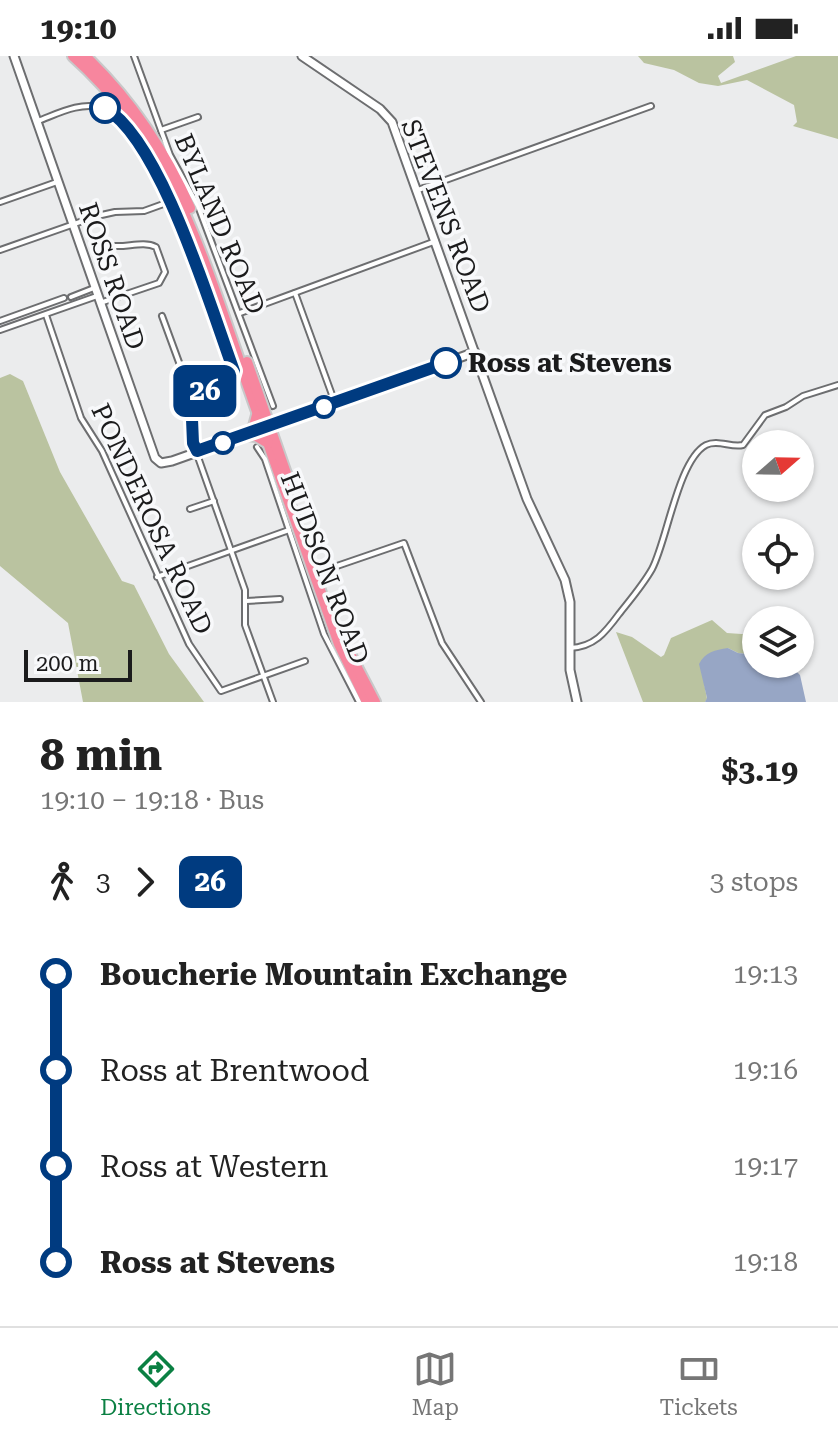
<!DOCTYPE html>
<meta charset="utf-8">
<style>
body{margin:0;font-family:"Roboto Serif",serif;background:#f6f6f6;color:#222;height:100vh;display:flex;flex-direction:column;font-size:30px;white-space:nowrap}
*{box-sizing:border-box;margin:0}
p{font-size:26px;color:#767676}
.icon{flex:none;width:44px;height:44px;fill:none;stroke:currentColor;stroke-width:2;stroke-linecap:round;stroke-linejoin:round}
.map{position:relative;height:646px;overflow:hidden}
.side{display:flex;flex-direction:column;background:#fff;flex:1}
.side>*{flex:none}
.badge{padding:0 16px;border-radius:12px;font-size:28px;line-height:52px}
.needle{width:52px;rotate:70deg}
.controls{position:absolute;left:742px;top:374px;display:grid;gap:16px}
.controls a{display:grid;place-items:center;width:72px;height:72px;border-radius:50%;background:#fff;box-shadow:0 2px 6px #0004;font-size:40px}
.scale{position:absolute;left:24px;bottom:20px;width:108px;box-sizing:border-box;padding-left:8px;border:4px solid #1b1b1c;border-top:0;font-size:22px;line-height:28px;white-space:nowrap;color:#1b1b1c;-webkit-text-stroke:6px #f8f9fb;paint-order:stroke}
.map>.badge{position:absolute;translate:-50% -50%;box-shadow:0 0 0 4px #fff}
.legs{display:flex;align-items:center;gap:12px;height:88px;padding:0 40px;font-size:26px}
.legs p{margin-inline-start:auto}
.summary{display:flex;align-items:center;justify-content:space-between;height:136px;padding:0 40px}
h1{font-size:44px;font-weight:700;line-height:60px}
ul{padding:0 40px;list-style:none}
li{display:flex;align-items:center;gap:28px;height:96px;font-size:30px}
li i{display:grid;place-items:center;width:12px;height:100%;margin:0 10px;background:currentColor}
li i::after{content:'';width:20px;height:20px;margin:-10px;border:6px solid;border-radius:50%;background:#fff}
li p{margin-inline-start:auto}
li:first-child i{background:linear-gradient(#0000 50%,currentColor 0)}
li:last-child i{background:linear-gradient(currentColor 50%,#0000 0)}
.status{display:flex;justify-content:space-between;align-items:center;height:56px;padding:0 40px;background:#fff;direction:ltr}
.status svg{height:22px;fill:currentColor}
.dock{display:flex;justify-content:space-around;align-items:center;height:112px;border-top:2px solid #e0e0e0;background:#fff;font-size:22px;color:#767676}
.dock a{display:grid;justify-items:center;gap:4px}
.dock .current{color:#0b8043}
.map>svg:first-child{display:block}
.forest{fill:#bac3a0}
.water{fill:#97a6c5}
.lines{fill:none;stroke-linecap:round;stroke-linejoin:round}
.street-casing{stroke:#6d6e70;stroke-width:8}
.secondary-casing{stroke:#6d6e70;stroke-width:11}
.highway-casing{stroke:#c8c8c9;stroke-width:14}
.street{stroke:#fff;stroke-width:4}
.secondary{stroke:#fff;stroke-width:7}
.highway{stroke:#f7869e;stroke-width:10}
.line-1-casing{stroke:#fff;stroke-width:18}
.line-1{stroke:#003b80;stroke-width:12}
.stop-1-dot{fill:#fff;stroke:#003b80;stroke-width:4}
.labels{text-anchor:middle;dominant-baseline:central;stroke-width:7;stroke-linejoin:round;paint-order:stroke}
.street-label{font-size:26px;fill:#1b1b1c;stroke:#f8f9fb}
.stop-label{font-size:26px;font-weight:bold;fill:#1b1b1c;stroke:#f8f9fb;text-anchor:start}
</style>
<div class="status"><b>19:10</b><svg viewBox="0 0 49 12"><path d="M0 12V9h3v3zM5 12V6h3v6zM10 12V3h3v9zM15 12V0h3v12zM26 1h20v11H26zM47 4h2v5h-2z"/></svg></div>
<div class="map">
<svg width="838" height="646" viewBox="0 0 838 646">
<rect width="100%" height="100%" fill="#ebeced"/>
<g class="forest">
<polygon points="638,0 733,0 735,6 718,20 721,27 796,0 838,0 838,83 793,70 797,66 794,49 747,24 718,30 699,27 674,14 644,7"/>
<polygon points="10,318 23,325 60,416 122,525 134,529 169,598 204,646 83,646 68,567 0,510 0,322"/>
<polygon points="712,564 727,577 756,579 756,599 738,597 728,592 703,621 707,643 705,646 643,646 616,576 632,581 661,601 664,599 671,582"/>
</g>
<path class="water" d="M728,592L738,597L756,599V608H789L800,619L806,646H705L707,642L699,608C705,596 715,594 728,592Z"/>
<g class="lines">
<g class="street-casing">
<g id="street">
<polyline points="134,0 170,99 198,150 273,350"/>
<path d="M38,65C57,58 81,45 102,52C154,68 215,262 234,315L231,325L191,339"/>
<polyline points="161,74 198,61"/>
<polyline points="418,134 651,50"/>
<polyline points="0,146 57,126"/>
<polyline points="0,194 97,160 115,156 144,155 169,146"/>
<polyline points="295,237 335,347"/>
<polyline points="71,241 94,232"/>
<path d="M100,247L159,227L165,216L156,191C144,185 128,191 115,190"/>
<polyline points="240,257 436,185"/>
<polyline points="46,259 81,362 102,395 189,588 221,635 305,605"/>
<polyline points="162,260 191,339 193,387 245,534 245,569 273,646"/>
<polyline points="0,265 64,242"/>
<polyline points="0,274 97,240"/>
<polyline points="257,391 265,403 324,578 359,646"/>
<polyline points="190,453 214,445"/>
<polyline points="334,511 404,487 442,587 481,646"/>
<polyline points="157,521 289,474"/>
<polyline points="246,545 280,543"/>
<path d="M570,592C594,591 605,577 619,558C630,544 643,529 652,513C667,485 678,404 706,389C718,383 731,392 743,389L765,359L786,351L803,340L838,329"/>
</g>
</g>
<g class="secondary-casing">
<g id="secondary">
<polyline points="14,0 155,402 161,407 172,405 251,377"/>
<polyline points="302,0 380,53 392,66 527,443 565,524 570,546 570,614 577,646"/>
<polyline points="267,372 475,296"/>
</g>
</g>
<g class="highway-casing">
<g id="highway">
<path d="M73,0C175,91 204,206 248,330C278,416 308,502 339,588L367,646"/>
<path d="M85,0C130,43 165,95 190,152"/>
<polyline points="247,306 289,426"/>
<polyline points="257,359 254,370 247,379 256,380 268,387"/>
<polyline points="351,600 375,646"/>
</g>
</g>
<use href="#street" class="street"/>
<use href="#secondary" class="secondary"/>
<use href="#highway" class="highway"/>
</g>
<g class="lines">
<g class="line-1-casing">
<path id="line-1" d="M105,52C161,84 211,253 234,315L231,325L191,339L193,387L197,395L446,307"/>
</g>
<use href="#line-1" class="line-1"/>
</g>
<g class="stop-1-dot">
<circle cx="105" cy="52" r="14"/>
<circle cx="446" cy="307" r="14"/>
<circle cx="324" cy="351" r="10"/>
<circle cx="223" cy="387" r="10"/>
</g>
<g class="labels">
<g class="street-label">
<text transform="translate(446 160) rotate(69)">STEVENS ROAD</text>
<text transform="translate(220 168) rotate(67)">BYLAND ROAD</text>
<text transform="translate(112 220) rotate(71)">ROSS ROAD</text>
<text transform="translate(152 463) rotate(65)">PONDEROSA ROAD</text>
<text transform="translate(325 512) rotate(69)">HUDSON ROAD</text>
</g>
<g class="stop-label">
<text x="468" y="307">Ross at Stevens</text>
</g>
</g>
</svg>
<div class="controls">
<a><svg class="needle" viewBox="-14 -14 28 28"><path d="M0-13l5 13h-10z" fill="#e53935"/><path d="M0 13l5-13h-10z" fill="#767676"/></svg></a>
<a><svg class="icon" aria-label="locate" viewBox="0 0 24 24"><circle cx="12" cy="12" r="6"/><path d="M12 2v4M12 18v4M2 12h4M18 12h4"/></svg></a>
<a><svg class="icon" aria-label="layers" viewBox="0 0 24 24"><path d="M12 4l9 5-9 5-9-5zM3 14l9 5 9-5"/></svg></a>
</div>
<div class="scale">200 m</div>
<b class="badge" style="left:205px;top:335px;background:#003b80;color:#fff">26</b>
</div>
<section class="side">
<div class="summary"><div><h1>8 min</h1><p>19:10 – 19:18 · Bus</p></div><b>$3.19</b></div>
<div class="legs"><svg class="icon" aria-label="walk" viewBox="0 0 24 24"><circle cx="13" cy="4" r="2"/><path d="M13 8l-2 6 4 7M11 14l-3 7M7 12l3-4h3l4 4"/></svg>3<svg class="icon" aria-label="forward" viewBox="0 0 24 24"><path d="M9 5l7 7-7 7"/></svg><b class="badge" style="background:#003b80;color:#fff">26</b><p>3 stops</p></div>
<ul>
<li><i style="color:#003b80"></i><b>Boucherie Mountain Exchange</b><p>19:13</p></li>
<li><i style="color:#003b80"></i><span>Ross at Brentwood</span><p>19:16</p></li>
<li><i style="color:#003b80"></i><span>Ross at Western</span><p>19:17</p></li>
<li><i style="color:#003b80"></i><b>Ross at Stevens</b><p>19:18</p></li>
</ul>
</section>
<nav class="dock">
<a class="current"><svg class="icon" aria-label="directions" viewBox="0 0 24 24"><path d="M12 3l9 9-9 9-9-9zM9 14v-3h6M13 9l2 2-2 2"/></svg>Directions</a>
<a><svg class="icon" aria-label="map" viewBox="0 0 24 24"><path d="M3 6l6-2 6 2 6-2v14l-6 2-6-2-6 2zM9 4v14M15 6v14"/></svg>Map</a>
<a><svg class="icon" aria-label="tickets" viewBox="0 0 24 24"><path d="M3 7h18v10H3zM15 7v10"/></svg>Tickets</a>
</nav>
